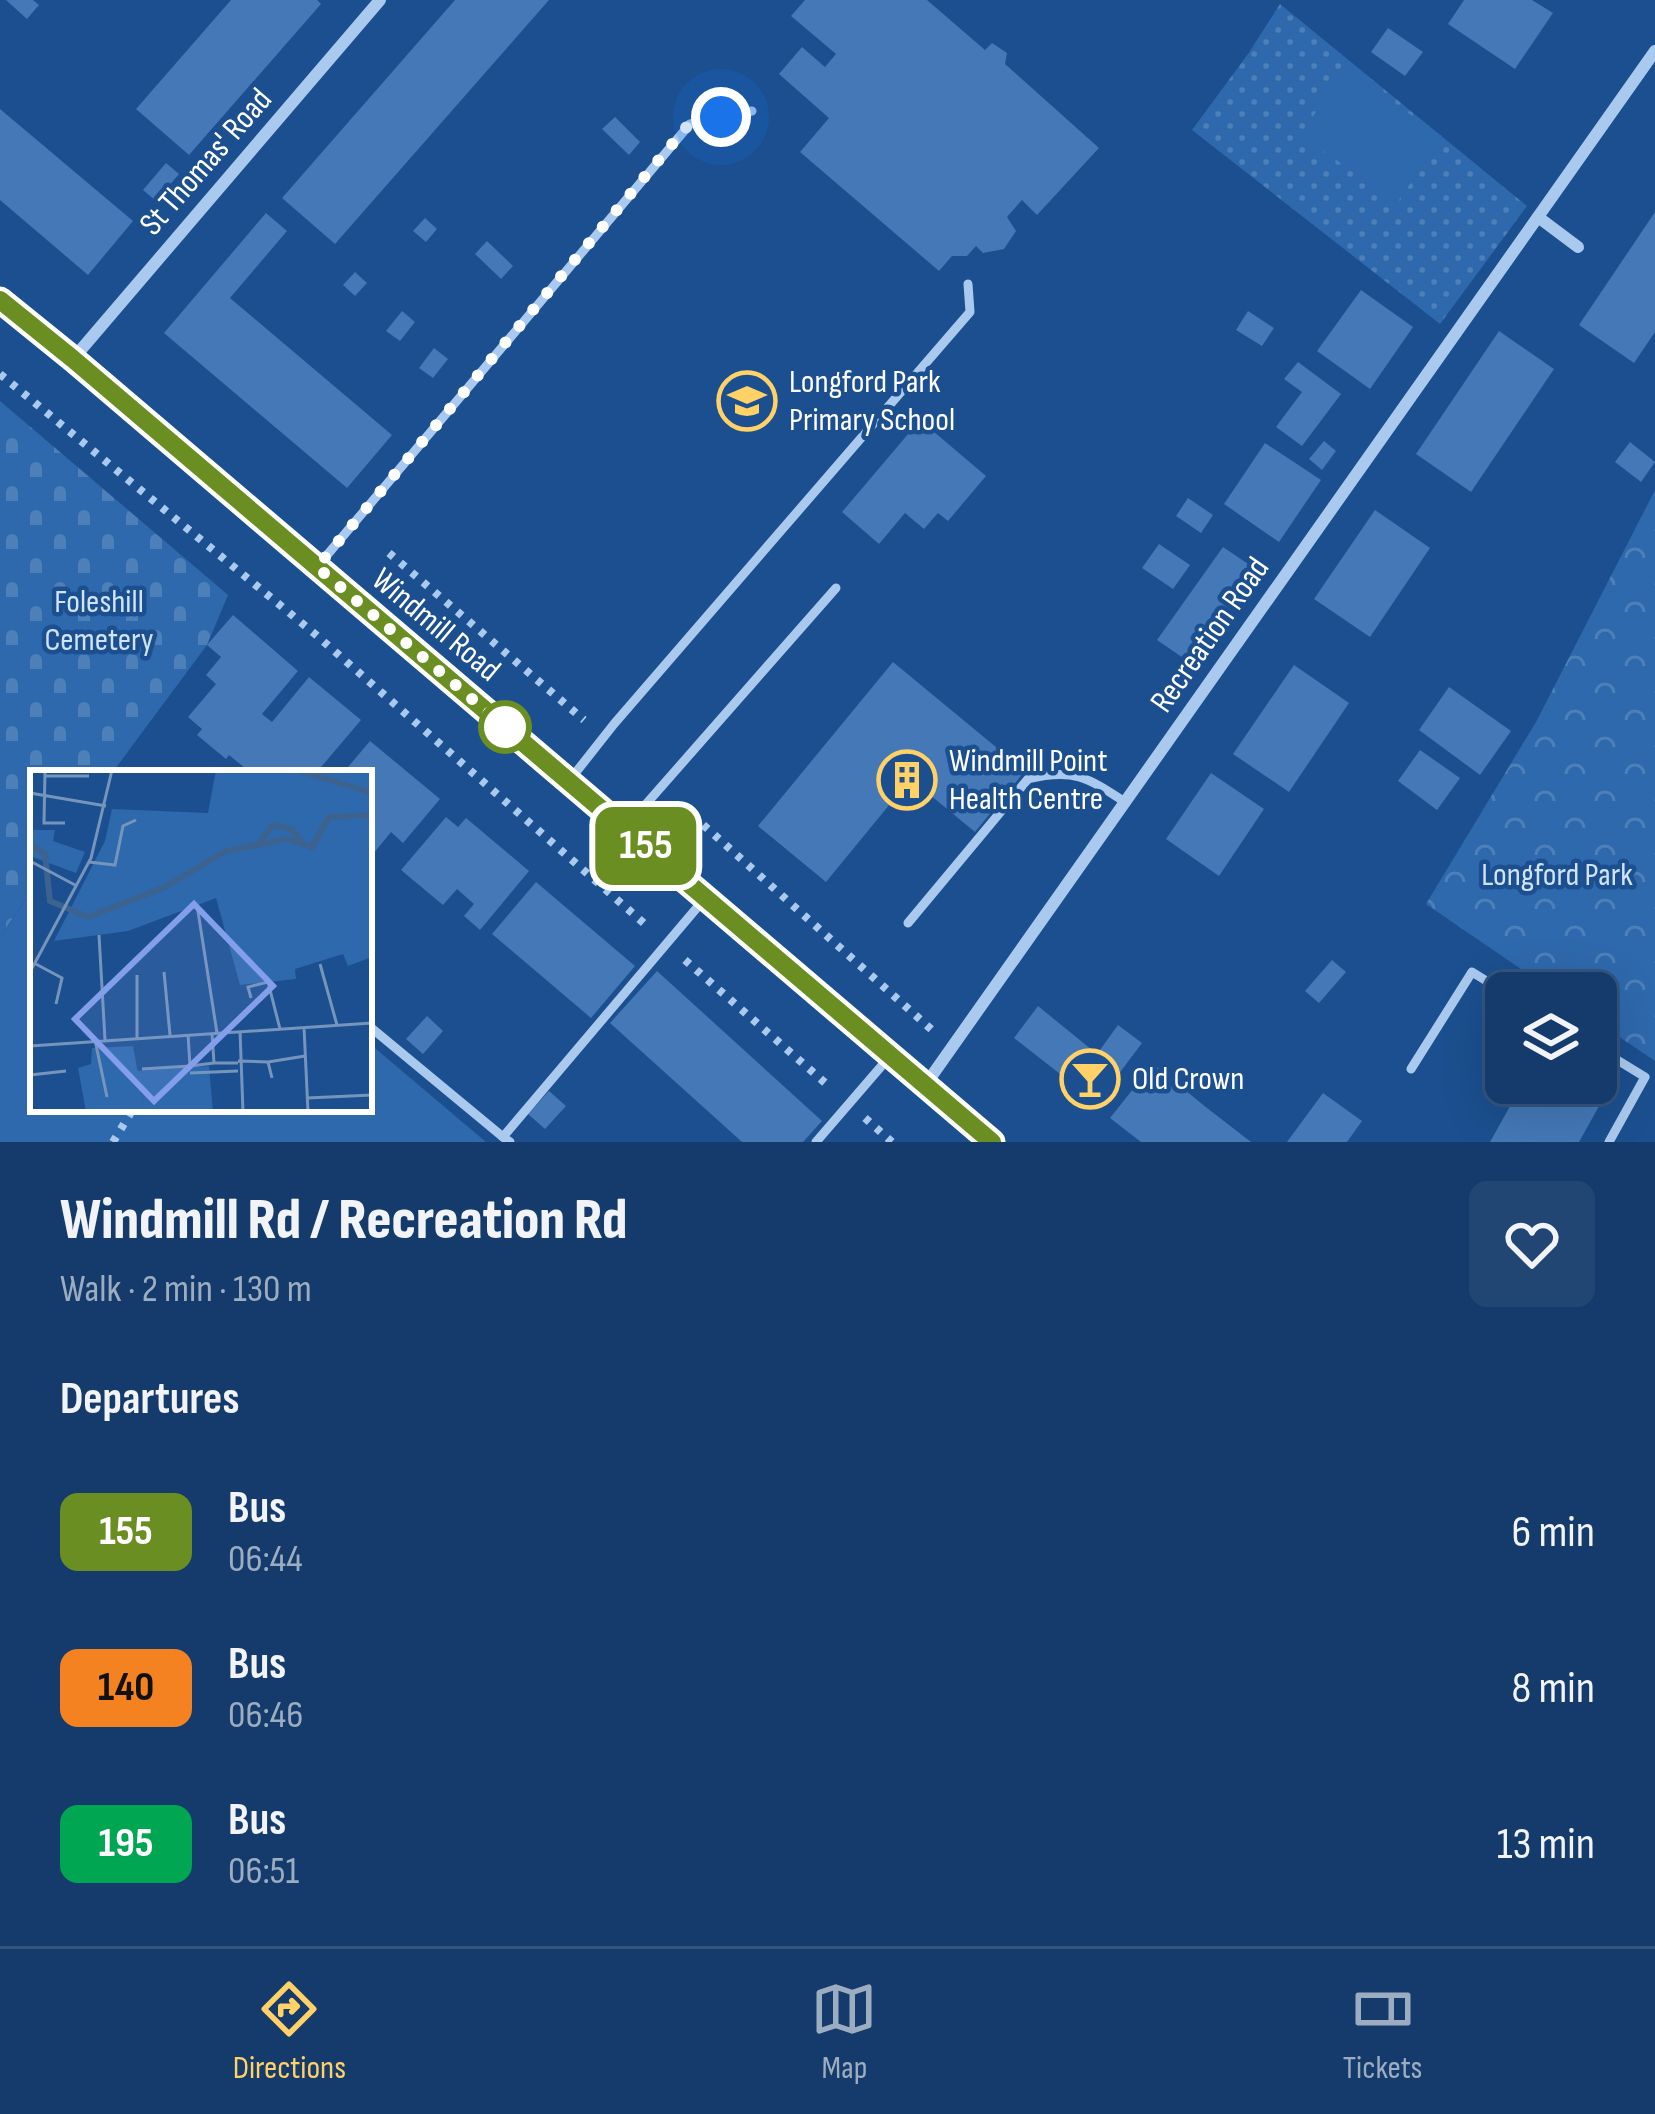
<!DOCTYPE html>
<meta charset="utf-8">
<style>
body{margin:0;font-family:"Sofia Sans Condensed",sans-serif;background:#214673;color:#f1f3f6;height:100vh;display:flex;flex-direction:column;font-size:45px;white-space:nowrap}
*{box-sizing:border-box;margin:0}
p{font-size:39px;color:#9dadc1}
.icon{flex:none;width:66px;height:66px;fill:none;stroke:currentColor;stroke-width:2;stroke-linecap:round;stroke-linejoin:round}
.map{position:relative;height:1142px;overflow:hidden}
.drawer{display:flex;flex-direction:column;background:#143b6b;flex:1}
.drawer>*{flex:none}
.badge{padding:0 24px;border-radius:18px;font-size:42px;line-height:78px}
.controls{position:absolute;left:1485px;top:972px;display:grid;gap:24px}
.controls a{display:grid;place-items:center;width:132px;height:132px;border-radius:18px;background:#143b6b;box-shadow:0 12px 48px #0002,0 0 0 3px #33557e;font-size:60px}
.you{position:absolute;width:60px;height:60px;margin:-30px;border:9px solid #fff;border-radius:50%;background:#1a73e8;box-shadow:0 0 0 18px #1a73e833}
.map>.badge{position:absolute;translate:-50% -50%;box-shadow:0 0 0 6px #fff}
h2{padding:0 60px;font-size:45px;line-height:108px}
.round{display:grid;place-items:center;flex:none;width:126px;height:126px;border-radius:18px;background:#214673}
.summary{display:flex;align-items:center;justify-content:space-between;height:204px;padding:0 60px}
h1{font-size:57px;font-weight:800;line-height:90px}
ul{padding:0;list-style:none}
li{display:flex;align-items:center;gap:36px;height:156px;padding:0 60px}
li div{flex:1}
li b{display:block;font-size:45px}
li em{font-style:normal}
li .badge{min-width:132px;font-weight:700;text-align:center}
.tab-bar{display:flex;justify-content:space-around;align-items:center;height:168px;border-top:3px solid #33557e;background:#143b6b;font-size:33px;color:#9dadc1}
.tab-bar a{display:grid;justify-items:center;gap:6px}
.tab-bar .current{color:#ffd166}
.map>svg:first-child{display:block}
.grass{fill:url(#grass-dots)}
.forest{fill:url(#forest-crowns)}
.cemetery{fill:url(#cemetery-stones)}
.garden{fill:#2e69ad}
.building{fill:#4478b7}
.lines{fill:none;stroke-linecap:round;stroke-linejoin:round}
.path{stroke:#a9c9ee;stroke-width:8;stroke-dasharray:6 9;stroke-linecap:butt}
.service{stroke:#a9c9ee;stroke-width:9}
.minor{stroke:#a9c9ee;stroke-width:12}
.tertiary{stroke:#a9c9ee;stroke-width:21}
.line-casing{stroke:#fff;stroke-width:27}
.line{stroke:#6b8e23;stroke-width:18}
.walk{stroke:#fff;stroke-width:12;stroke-dasharray:0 21.6}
.stop-dot{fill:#fff;stroke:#6b8e23;stroke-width:6}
.labels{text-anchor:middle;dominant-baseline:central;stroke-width:9;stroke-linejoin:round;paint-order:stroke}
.street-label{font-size:33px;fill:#fff;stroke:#1b4f8f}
.poi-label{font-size:33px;fill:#fff;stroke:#1b4f8f;text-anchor:start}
.park-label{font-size:33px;fill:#cfe3fa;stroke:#1b4f8f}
.inset-river{fill:none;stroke:#3c6290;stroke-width:6}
.inset-road{fill:none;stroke:#7695bc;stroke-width:3}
.view{fill:#839eea;fill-opacity:0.15;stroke:#839eea;stroke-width:6}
.inset-edge{fill:none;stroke:#fff;stroke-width:6}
</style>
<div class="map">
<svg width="1655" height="1142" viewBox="0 0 1655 1142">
<defs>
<pattern id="grass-dots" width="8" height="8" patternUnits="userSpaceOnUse" patternTransform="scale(3)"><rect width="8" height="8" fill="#2e69ad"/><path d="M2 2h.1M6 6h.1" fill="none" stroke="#4d80b9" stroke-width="1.8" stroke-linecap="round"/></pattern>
<pattern id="forest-crowns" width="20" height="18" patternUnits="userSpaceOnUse" patternTransform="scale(3)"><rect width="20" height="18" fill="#2e69ad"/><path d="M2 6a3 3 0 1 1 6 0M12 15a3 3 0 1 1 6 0" fill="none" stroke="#4d80b9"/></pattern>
<pattern id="cemetery-stones" width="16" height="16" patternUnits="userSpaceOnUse" patternTransform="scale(3)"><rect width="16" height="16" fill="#2e69ad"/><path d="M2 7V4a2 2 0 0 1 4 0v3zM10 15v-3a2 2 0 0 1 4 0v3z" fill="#4d80b9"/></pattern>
</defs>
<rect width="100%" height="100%" fill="#1b4f8f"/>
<polygon class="grass" points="1280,4 1527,206 1440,324 1192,130 1248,54"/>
<polygon class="forest" points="1655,490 1655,1061 1596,1021 1596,993 1556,993 1426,904 1536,722"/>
<polygon class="cemetery" points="0,401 228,595 207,645 112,773 33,773 33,888 0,937"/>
<g class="garden">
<polygon points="1344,69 1442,136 1397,203 1301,135"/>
<polygon points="33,888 33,1109 369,1109 369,1043 486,1142 0,1142 0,937"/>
</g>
<g class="building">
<polygon points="6,0 33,0 39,5 27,19"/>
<polygon points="231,0 317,0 321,4 189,155 136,109"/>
<polygon points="455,0 549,0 335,244 282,198"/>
<polygon points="805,0 927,0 985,50 992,43 1007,53 1005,64 1099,148 1037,215 1022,200 1007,217 1016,231 1004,249 983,253 976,246 967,256 952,256 939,271 800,152 829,118 779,74 802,47 825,67 836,54 791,16"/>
<polygon points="1464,0 1532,0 1553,13 1515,69 1448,24"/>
<polygon points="1388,28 1423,52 1405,76 1371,52"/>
<polygon points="0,109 133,221 88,275 0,200"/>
<polygon points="615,117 640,142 629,155 602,129"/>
<polygon points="166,163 179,174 156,201 143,190"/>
<polygon points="1655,212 1655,332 1634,363 1579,325"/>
<polygon points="266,213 287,231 230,298 392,435 347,488 164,333"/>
<polygon points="425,218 437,229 426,242 413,231"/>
<polygon points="487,241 513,266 501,279 475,254"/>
<polygon points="355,272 367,283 355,296 343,285"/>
<polygon points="1361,290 1413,327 1370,389 1317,351"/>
<polygon points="402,311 415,322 400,341 386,331"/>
<polygon points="1248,311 1274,328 1262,346 1236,330"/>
<polygon points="1499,331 1554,369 1471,492 1416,454"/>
<polygon points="434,348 448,359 433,378 419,368"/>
<polygon points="1298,362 1341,394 1302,446 1276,427 1302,392 1284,379"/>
<polygon points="920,420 986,476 948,521 938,513 924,529 905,513 879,544 842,512"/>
<polygon points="1324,441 1336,451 1322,470 1309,459"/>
<polygon points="1630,442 1655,462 1641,482 1615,462"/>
<polygon points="1265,443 1321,480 1279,542 1224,504"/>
<polygon points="1188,498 1213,515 1201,533 1176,516"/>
<polygon points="1375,510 1430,548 1370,637 1314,599"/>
<polygon points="1159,544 1190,565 1173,589 1142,568"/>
<polygon points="1223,547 1260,572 1195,666 1157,640"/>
<polygon points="233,615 298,671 262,714 272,722 309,677 361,720 316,773 251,773 229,755 226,759 197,735 202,729 188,717 216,684 206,675 221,657 207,645"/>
<polygon points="893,662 1025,771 975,832 924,790 912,804 899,793 826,882 758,826"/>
<polygon points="1294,665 1349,703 1289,792 1233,754"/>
<polygon points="1449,687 1511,731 1480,775 1419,730"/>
<polygon points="370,741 440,799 403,843 391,832 369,859 369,773 343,773"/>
<polygon points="1420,750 1460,778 1437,810 1398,781"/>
<polygon points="1211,773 1264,809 1219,876 1166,839"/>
<polygon points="446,817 458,827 466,818 529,871 480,930 464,916 474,904 457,889 443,905 401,870"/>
<polygon points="536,882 635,966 591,1018 492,934"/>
<polygon points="1332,960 1346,972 1319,1003 1305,991"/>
<polygon points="657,971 822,1121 803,1142 742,1142 610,1023"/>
<polygon points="1038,1006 1097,1054 1118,1025 1142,1043 1097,1103 1014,1038"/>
<polygon points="427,1016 443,1031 423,1054 406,1039"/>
<polygon points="1153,1064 1207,1108 1251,1142 1141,1142 1110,1118"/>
<polygon points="1596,1074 1612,1083 1579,1142 1490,1142 1523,1083 1596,1083"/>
<polygon points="549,1091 566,1106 545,1129 528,1114"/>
<polygon points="1323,1093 1362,1121 1347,1142 1287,1142"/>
</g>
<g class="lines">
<g class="path">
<polyline points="0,374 315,634 647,926"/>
<polyline points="389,553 584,720"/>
<polyline points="681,805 933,1031"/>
<polyline points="685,960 831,1088"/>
<polyline points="865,1118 892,1142"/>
<polyline points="113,1142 133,1109"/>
</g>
<g class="service">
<polyline points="317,567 690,124 752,111"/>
<polyline points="569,781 614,724 970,312 968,284"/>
<polyline points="625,828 836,588"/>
<path d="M908,923L1028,779C1073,768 1087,777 1125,802"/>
<polyline points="369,1026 503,1137"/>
<polyline points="1596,1047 1645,1077 1609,1142"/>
<polyline points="1411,1069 1472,972 1506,993"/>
<polyline points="510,1142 503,1137 706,897"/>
<polyline points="816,1142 891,1055"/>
</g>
<g class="minor">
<polyline points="1538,217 1578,247"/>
<polyline points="73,359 380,0"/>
<polyline points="926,1084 1655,51"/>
</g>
<polyline class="tertiary" points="0,300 73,359 992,1142"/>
</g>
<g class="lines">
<g class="line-casing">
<polyline id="line" points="0,300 73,359 992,1142"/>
</g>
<use href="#line" class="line"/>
<polyline class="walk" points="505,727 317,567 689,124 721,117"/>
</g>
<defs>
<g id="school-ring" transform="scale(3)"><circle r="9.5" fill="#1b4f8f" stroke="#ffd166" stroke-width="1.5"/><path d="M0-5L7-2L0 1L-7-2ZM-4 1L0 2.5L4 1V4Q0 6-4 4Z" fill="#ffd166"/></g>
<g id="building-ring" transform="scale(3)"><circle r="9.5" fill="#1b4f8f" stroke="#ffd166" stroke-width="1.5"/><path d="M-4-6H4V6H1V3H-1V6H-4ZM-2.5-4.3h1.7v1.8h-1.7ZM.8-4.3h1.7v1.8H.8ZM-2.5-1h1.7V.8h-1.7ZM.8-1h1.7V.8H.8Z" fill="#ffd166"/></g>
<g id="bar-ring" transform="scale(3)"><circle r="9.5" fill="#1b4f8f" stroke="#ffd166" stroke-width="1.5"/><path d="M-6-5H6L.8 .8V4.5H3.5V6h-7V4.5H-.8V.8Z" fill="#ffd166"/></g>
</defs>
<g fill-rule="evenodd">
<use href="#school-ring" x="747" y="401"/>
<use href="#building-ring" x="907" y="780"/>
<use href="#bar-ring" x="1090" y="1079"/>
</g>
<circle class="stop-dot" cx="505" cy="727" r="24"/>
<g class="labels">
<g class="street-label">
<text transform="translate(206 162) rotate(-49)">St Thomas' Road</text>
<text transform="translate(436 625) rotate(40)">Windmill Road</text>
<text transform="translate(1210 635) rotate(-55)">Recreation Road</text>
</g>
<g class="poi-label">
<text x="789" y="382">Longford Park<tspan x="789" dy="38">Primary School</tspan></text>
<text x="949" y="761">Windmill Point<tspan x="949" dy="38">Health Centre</tspan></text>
<text x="1132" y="1079">Old Crown</text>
</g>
<g class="park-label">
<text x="99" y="602">Foleshill<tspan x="99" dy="38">Cemetery</tspan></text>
<text x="1557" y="875">Longford Park</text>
</g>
</g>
<g transform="translate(30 770)">
<rect width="342" height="342" fill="#1b4f8f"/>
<path d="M186,0H342V187L318,196L313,184L265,199L266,209L210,215L186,128L98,161L24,171L75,71L82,39L178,43ZM0,60H25L23,71L55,82L46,103L0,86Z" fill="#2e69ad"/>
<path d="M103,276L115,342H56L48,298L61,294L62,278Z" fill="#2e69ad"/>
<path d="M179,296L183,342H115L107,301Z" fill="#2e69ad"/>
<path class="inset-river" d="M267,0L342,23M229,74L243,55L261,59L273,73M0,75L15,84L20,131L58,147L135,117L196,81L257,69L282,77L299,47L342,45"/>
<path class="inset-road" d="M15,0L14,53H35M16,6H59M0,23L76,36M0,91L45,115M59,92L85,95L93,56L106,50M167,135L187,263M69,165L75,270M4,193L32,208L26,234M290,194L307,255M0,202L61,88L82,0M134,202L140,265M107,205V268M221,228L218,217L238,212L250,259M274,257L278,342M210,261L213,342M182,263L184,293H208M158,264L160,296L184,293M65,270L77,327M0,276L342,253M208,291L238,292L242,308M238,292L275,286M112,299L160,296M160,303L208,301M0,305L36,301M277,328L342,325"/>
<path class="view" d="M164,134L243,216L124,331L45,249Z"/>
<rect width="342" height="342" class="inset-edge"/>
</g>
</svg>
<div class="controls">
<a><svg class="icon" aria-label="layers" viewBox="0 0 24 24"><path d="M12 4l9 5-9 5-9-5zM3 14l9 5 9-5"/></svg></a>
</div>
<div class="you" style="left:721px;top:117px"></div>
<b class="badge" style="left:646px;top:846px;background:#6b8e23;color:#fff">155</b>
</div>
<section class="drawer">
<div class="summary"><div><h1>Windmill Rd / Recreation Rd</h1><p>Walk · 2 min · 130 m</p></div><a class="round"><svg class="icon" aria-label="heart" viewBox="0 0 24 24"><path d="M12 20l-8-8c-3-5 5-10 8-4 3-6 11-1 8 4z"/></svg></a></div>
<h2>Departures</h2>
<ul>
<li><span class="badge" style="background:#6b8e23;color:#fff">155</span><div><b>Bus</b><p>06:44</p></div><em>6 min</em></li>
<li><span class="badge" style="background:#f58220;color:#111">140</span><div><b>Bus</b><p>06:46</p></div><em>8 min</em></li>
<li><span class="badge" style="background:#00a651;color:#fff">195</span><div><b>Bus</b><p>06:51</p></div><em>13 min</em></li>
</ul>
</section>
<nav class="tab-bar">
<a class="current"><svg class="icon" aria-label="directions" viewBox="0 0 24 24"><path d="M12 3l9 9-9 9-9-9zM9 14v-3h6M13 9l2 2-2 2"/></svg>Directions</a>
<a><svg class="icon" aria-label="map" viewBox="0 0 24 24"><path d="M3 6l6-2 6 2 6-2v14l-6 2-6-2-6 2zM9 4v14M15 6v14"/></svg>Map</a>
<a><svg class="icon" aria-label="tickets" viewBox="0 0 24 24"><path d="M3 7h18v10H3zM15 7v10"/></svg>Tickets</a>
</nav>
